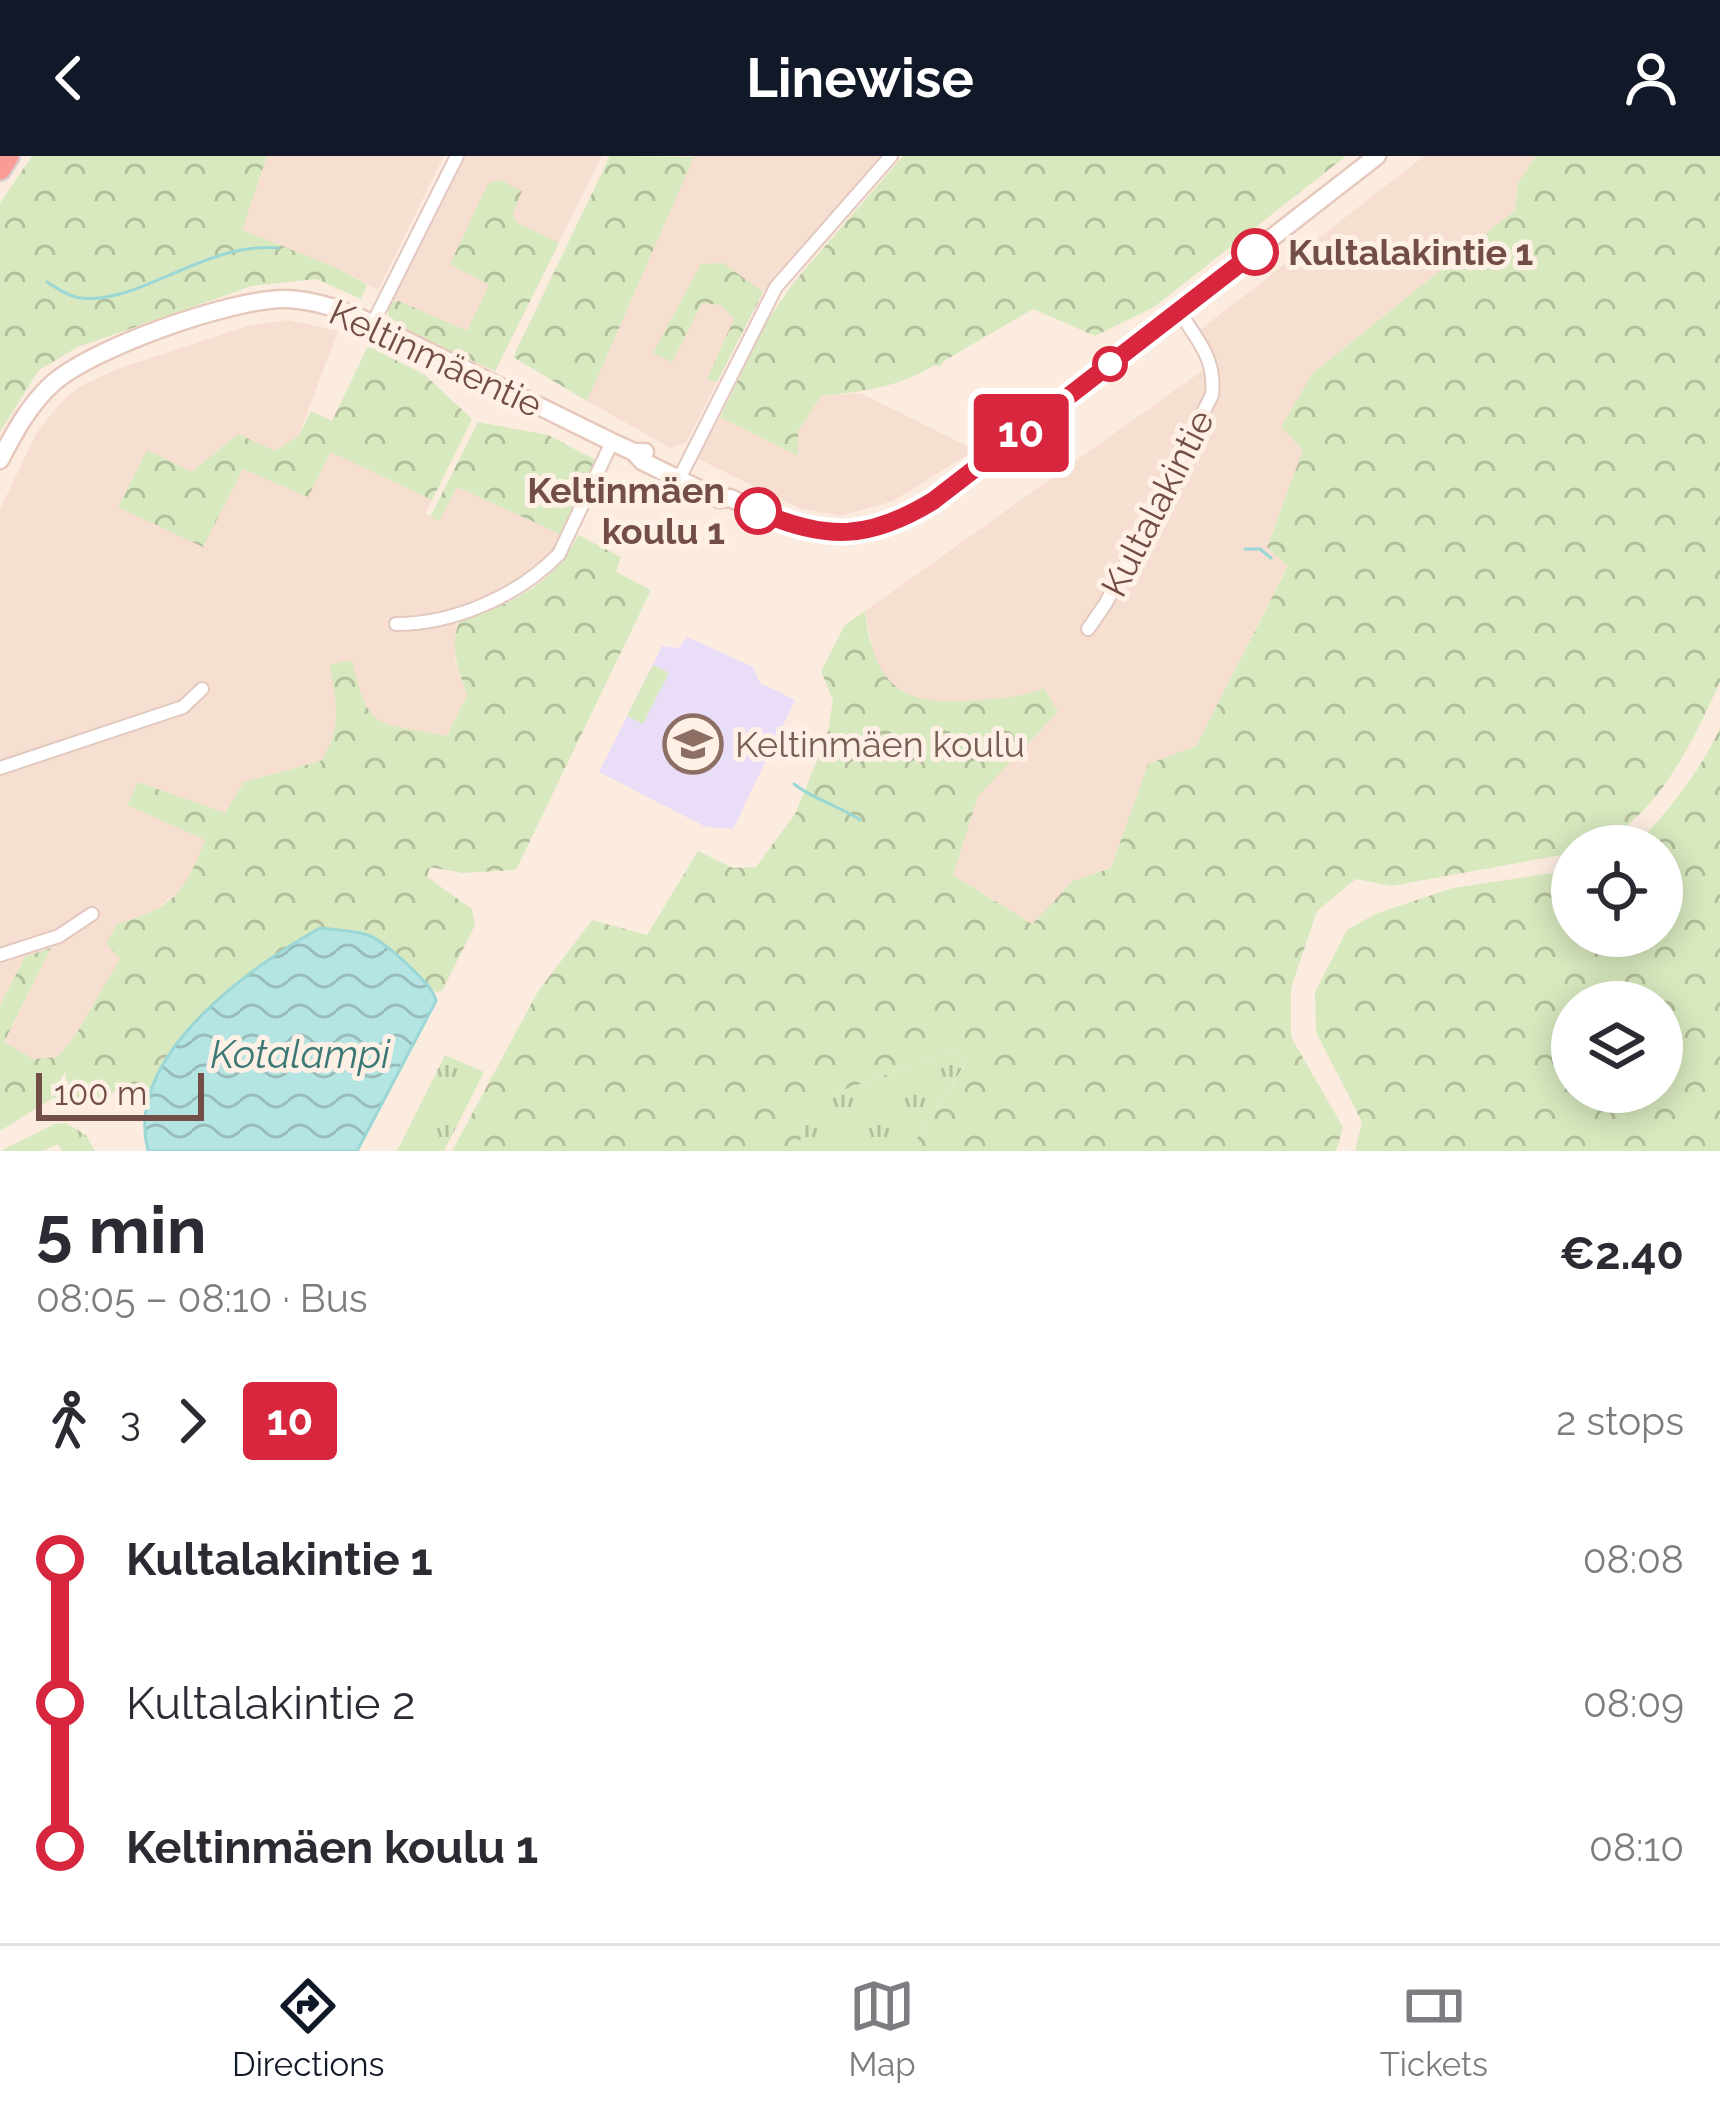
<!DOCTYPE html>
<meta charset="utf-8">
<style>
body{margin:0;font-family:Raleway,sans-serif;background:#f2f2f3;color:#2b2b33;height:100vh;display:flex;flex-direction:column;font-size:45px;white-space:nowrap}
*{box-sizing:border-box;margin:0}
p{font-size:39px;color:#7c7c81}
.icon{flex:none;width:66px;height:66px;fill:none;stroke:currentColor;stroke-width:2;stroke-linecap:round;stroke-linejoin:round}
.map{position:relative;height:995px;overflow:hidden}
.panel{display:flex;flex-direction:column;background:#fff;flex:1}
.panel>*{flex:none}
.badge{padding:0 24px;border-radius:9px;font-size:42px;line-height:78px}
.tools{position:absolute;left:1551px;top:669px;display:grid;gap:24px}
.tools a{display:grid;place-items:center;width:132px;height:132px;border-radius:50%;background:#fff;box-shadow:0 6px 30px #0003;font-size:60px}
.scale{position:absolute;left:36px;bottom:30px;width:168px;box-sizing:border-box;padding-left:12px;border:6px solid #734e47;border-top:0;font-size:33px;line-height:42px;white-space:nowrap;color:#734e47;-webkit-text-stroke:9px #fff0e6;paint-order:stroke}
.map>.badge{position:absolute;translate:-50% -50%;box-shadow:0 0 0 6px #fff}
.legs{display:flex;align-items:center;gap:18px;height:132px;padding:0 36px;font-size:39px}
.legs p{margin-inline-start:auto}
.overview{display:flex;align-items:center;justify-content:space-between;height:204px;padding:0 36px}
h1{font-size:66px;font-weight:700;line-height:90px}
ul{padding:0 36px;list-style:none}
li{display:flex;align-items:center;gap:42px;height:144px;font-size:45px}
li i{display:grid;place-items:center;width:18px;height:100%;margin:0 15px;background:currentColor}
li i::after{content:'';width:30px;height:30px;margin:-15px;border:9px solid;border-radius:50%;background:#fff}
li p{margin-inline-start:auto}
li:first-child i{background:linear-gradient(#0000 50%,currentColor 0)}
li:last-child i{background:linear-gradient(currentColor 50%,#0000 0)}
header{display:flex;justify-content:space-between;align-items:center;height:156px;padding:0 36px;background:#111827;color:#fff;font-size:54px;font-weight:700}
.tabs{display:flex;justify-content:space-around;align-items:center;height:168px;border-top:3px solid #e1e1e2;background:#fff;font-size:33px;color:#7c7c81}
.tabs a{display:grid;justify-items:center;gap:6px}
.tabs .selected{color:#111827}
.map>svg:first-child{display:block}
.residential{fill:#f6dfd1}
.education{fill:#e9ddf8}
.grass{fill:url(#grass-tufts)}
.forest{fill:url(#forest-crowns);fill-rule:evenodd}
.water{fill:url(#water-waves);stroke:#9bd7d5;stroke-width:3}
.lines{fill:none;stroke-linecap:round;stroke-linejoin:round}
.stream{stroke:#9bd7d5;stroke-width:3}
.street-casing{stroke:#e2c8bf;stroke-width:16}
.secondary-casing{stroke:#e7c8bc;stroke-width:21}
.highway-casing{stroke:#d8cdcb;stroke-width:26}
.street{stroke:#fff;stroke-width:12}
.secondary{stroke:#fff;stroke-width:16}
.highway{stroke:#f89c95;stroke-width:21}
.line-1-casing{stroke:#fff;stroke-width:27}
.line-1{stroke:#d7263d;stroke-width:18}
.stop-1-dot{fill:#fff;stroke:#d7263d;stroke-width:6}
.labels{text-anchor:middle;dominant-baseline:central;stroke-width:10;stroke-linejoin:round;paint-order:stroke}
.stop-label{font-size:36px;font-weight:bold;fill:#734e47;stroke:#fff0e6;text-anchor:start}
.street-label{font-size:36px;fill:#734e47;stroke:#fff0e6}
.education-label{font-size:36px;fill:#785e54;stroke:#fff0e6;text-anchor:start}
.water-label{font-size:39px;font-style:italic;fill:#3b7977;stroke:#fff0e6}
</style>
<header><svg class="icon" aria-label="back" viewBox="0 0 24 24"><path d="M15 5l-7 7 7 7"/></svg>Linewise<svg class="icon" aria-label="person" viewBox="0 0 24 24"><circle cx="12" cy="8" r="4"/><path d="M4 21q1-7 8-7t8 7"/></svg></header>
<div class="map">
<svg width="1720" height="995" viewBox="0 0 1720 995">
<defs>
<pattern id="grass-tufts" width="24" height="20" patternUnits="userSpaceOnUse" patternTransform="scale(3)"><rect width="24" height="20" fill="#d8e9bf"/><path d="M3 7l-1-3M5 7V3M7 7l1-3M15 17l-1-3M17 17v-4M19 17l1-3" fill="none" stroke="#b4bf9d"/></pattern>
<pattern id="forest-crowns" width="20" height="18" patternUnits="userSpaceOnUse" patternTransform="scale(3)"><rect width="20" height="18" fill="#d8e9bf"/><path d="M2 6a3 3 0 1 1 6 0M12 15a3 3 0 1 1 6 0" fill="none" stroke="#b4bf9d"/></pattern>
<pattern id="water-waves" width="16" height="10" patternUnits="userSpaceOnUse" patternTransform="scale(3)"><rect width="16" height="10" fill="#b5e5e3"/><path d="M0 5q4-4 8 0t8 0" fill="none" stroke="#98bcba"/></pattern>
</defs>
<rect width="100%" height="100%" fill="#fcece0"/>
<g class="residential">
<polygon points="267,0 444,0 378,134 337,112 241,74"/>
<polygon points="462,0 602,0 495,215 397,171 388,159 389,147"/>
<polygon points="694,0 880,0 763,136 686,287 670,292 587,245"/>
<polygon points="1424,0 1536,0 1518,27 1515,54 1312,218 1303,294 1267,390 1288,409 1196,590 1148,608 1111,712 1073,725 1032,768 952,718 978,640 1058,556 1044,533 1025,541 936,548 902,538 877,511 865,455 1213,207 1196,177"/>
<polygon points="288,164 338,175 299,279 275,295 238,279 192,316 118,350 243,312 331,295 432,344 425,358 439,365 457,331 560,378 553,395 537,410 491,439 457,451 455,503 467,539 447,580 382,569 362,550 351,504 330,510 337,552 336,583 321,605 244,626 225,657 138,626 127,649 205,684 189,726 147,761 75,880 58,901 33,903 4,887 50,793 25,801 0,849 0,353 36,278 59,248 79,231 117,213 251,169"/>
<polygon points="860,237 975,294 893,345 841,360 799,352 698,303 720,261 798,299 798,275 821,240"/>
</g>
<polygon class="education" points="687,481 753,511 760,527 795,544 733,673 706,671 599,616 662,490 679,492"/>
<g class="grass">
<polygon points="653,509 669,517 643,568 627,560"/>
<polygon points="963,892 967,905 909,995 792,995 800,985 814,944"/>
<polygon points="445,899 484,916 444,995 397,995"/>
<polygon points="66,967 86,979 95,995 62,995 58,988 43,995 0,995 55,968"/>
</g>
<g class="forest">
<polygon points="32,0 267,0 242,74 337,112 367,129 361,143 316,123 252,130 78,191 39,214 0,276 0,47"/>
<polygon points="610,0 694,1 587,245 513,201"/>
<path d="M903,0H1346L1154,151L1095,180L1033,153L944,205L940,211L935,209C900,231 861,236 821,240L798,275V300L720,261L767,165L794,126Z"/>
<path d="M1536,0H1720V526C1694,583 1646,690 1572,690V695L1561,699L1391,730L1356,723L1317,755L1291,832V881L1343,971L1336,995H909L967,906L962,892L814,944L800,985L792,995H452L537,837L592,764L647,779L698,695L733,712L756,711L795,658L827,580L833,544L821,515L845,469L865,455C875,533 903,551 979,544C1002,542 1023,541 1044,532L1058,556L978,640L953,719L1032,768L1073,725L1111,712L1148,608L1196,590L1288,410L1267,391L1303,294L1281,271L1312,218L1515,54L1518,27Z"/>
<polygon points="500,24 522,35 513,58 516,66 559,87 495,215 397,171 388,159 389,147 399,145 467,175 489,129 450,108 488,28"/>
<polygon points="723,107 763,136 717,226 707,223 734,163 721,149 702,147 672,206 653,197 701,108"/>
<polygon points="368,190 425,219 472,263 432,344 331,296 308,341 243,313 203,391 118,351 147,294 192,316 238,278 275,295 299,279 311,255 332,265"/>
<polygon points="478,266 548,279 596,304 560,378 457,331 439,365 430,361"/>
<path d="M578,379L621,401L616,416L651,434L516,714L462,717L430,711L427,721L472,753L475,769L442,835L435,836L403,804L167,904L155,932L118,933L96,951L79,944L63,949L53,942L0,975V849L25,801L51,792L4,886L33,903L58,901L75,880L120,803L106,787L118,767C171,755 187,733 205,684L127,649L138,626L225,657L244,626L321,605C343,571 336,548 330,509L352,504C369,580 379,565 447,580L467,539C459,514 449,492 459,466C509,449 555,428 578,379Z"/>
<path d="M1720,572V995H1355L1362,966L1316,876L1315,836L1347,774L1375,758L1453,732L1572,714V780H1662V690H1635C1668,655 1700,616 1720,572ZM1572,846H1662V936H1572Z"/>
</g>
<path class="water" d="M320,772C335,774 354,774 368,779C385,786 434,829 436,845L357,995H148C123,900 249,812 320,772Z"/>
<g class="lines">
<g class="stream">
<path d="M47,126C57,132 69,141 81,142C139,149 206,85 278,92"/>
<polyline points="1245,393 1260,393 1271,402"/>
<path d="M794,628C814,644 838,649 860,664"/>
</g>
<g class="street-casing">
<g id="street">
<polyline points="373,167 457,0"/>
<polyline points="679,323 776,131 891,0"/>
<path d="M396,468C454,468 518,440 559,398L612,286"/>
<path d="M1088,473L1106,447L1212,239C1216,202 1197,184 1179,155"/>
<polyline points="0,612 183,551 202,533"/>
<polyline points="0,799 59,780 92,758"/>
</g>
</g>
<g class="secondary-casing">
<g id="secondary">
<path d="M634,296L642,305L719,343L730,342C813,379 849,394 933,345L1377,0"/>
<path d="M0,304C14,277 29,249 52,228C92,192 228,144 283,143C308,143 331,150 354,159L612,286L634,296H645"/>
</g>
</g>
<g class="highway-casing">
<polyline id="highway" points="0,13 8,0"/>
</g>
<use href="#street" class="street"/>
<use href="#secondary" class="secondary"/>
<use href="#highway" class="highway"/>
</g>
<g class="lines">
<g class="line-1-casing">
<path id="line-1" d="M758,355C826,385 869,384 933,345L1255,96"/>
</g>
<use href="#line-1" class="line-1"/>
</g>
<defs>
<g id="school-ring" transform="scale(3)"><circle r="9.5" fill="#fff0e6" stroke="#8d6e63" stroke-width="1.5"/><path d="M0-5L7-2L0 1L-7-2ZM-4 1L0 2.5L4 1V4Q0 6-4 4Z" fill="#8d6e63"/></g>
</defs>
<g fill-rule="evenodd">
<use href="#school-ring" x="693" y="588"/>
</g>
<g class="stop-1-dot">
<circle cx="1255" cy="96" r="21"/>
<circle cx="1110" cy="208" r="15"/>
<circle cx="758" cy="355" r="21"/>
</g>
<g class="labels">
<g class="stop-label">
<text x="1288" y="96">Kultalakintie 1</text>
<text x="725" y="334" text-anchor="end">Keltinmäen<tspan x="725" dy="41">koulu 1</tspan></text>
</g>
<g class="street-label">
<text transform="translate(436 202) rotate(25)">Keltinmäentie</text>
<text transform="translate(1157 347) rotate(-63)">Kultalakintie</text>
</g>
<g class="education-label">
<text x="735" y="588">Keltinmäen koulu</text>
</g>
<g class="water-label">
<text x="300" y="898">Kotalampi</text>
</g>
</g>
</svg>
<div class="tools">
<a><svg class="icon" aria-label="locate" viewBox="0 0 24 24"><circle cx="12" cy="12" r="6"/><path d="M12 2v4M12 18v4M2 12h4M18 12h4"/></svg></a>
<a><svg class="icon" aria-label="layers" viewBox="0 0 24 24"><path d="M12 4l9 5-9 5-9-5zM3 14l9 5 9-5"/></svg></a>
</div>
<div class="scale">100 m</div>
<b class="badge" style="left:1021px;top:277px;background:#d7263d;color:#fff">10</b>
</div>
<section class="panel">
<div class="overview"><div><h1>5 min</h1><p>08:05 – 08:10 · Bus</p></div><b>€2.40</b></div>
<div class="legs"><svg class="icon" aria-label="walk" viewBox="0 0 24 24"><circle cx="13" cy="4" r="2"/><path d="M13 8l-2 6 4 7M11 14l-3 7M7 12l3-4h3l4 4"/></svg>3<svg class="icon" aria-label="forward" viewBox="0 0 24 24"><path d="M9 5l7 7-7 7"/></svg><b class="badge" style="background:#d7263d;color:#fff">10</b><p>2 stops</p></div>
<ul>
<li><i style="color:#d7263d"></i><b>Kultalakintie 1</b><p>08:08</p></li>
<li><i style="color:#d7263d"></i><span>Kultalakintie 2</span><p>08:09</p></li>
<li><i style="color:#d7263d"></i><b>Keltinmäen koulu 1</b><p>08:10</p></li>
</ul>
</section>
<nav class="tabs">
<a class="selected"><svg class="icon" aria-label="directions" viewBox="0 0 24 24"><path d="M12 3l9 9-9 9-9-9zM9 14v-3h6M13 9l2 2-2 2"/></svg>Directions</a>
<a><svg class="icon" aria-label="map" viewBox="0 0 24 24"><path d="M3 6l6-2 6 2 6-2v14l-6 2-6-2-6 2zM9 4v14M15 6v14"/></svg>Map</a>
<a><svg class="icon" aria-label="tickets" viewBox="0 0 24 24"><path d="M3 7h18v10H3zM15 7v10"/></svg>Tickets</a>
</nav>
